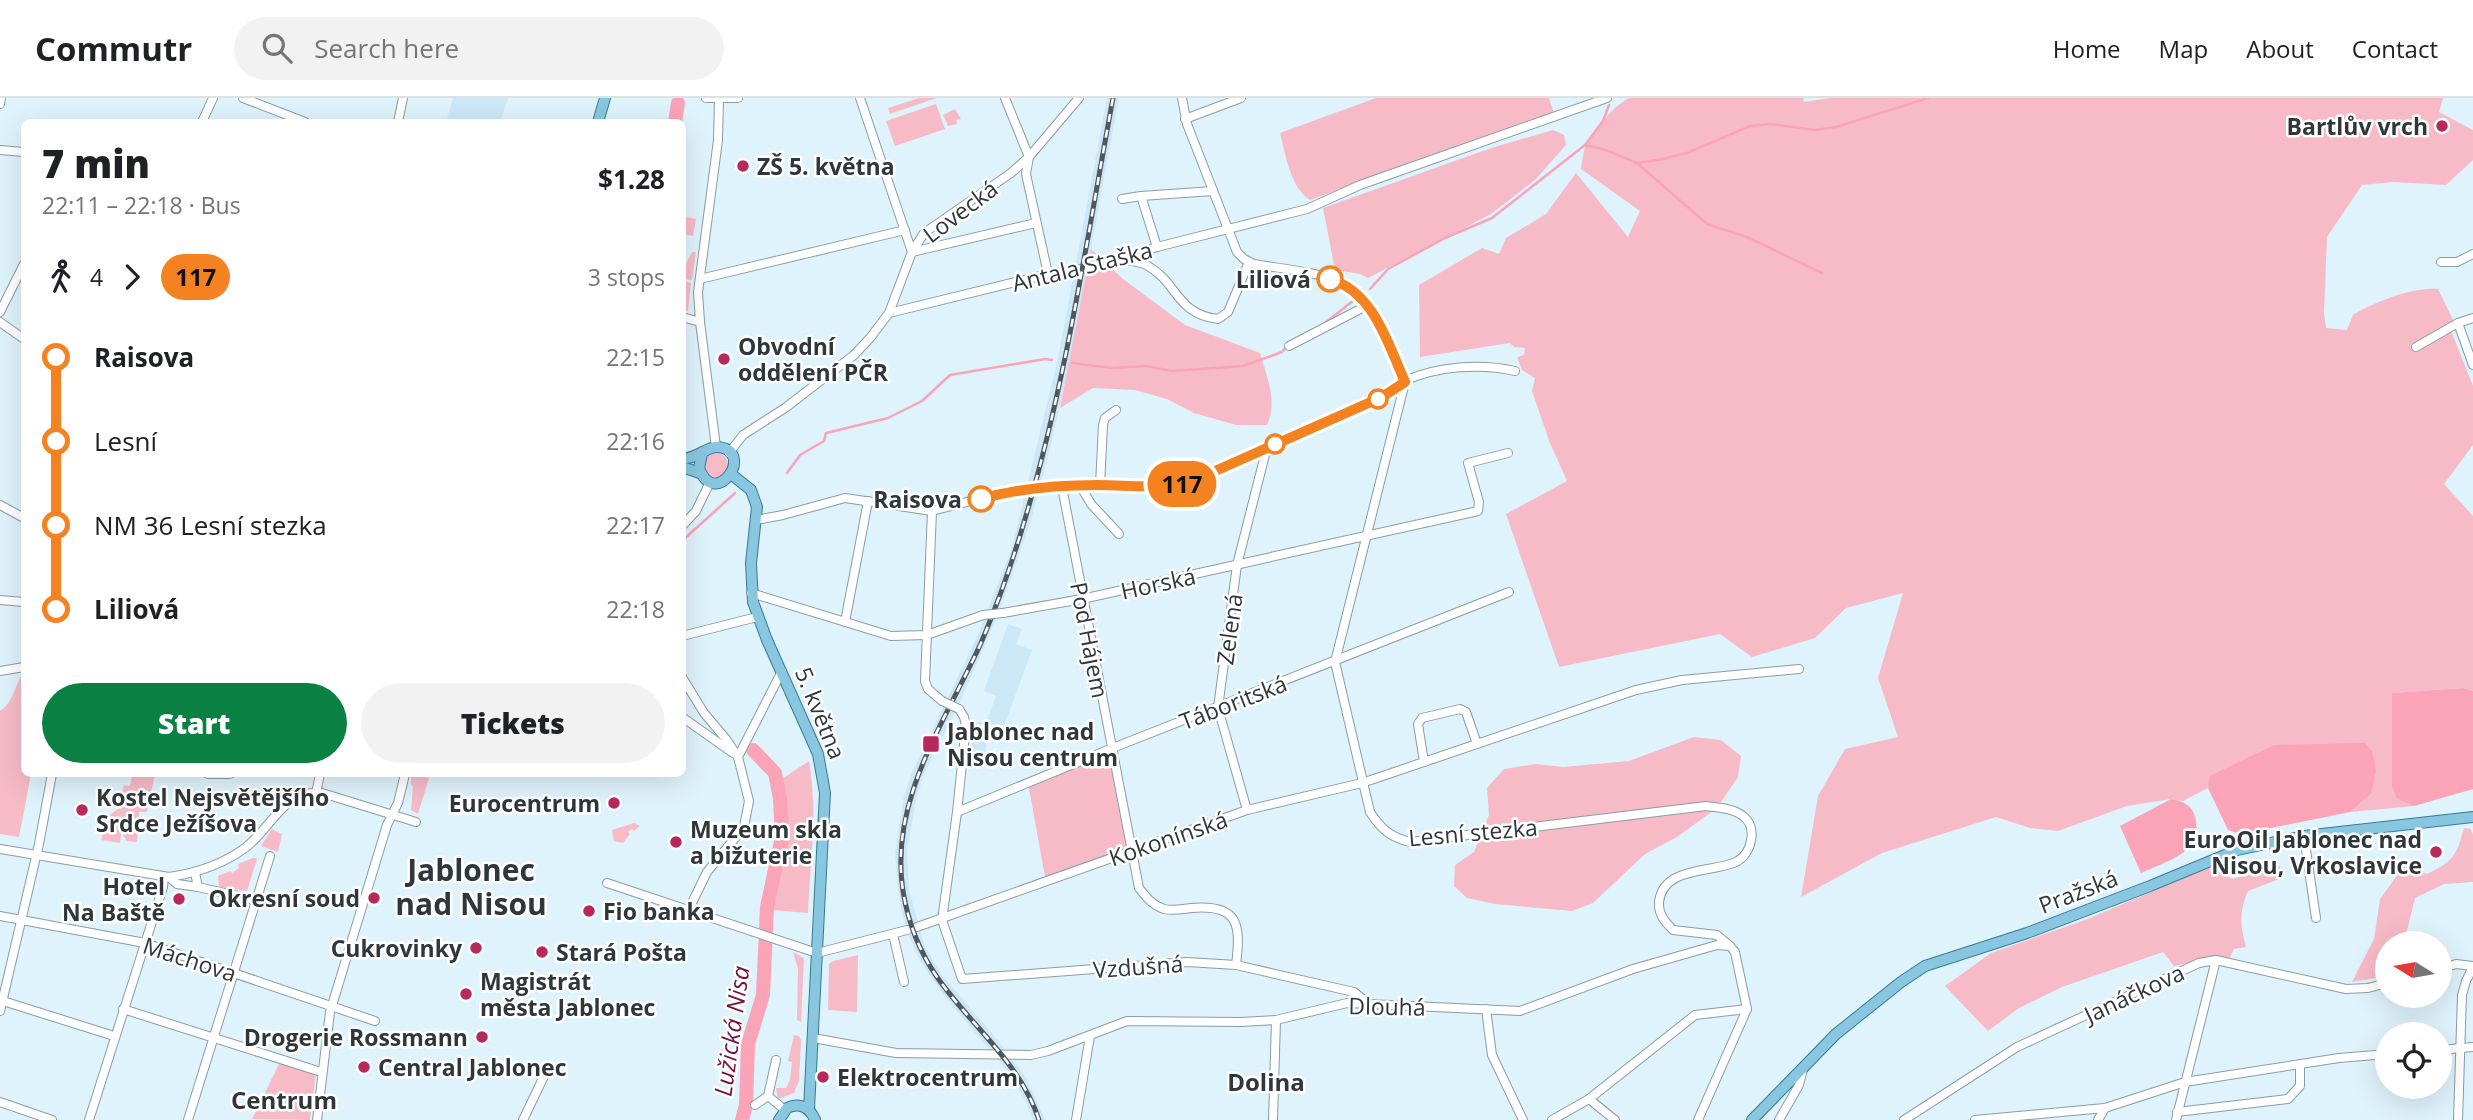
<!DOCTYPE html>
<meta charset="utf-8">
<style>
body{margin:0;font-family:"Open Sans",sans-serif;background:#f2f2f2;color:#202124;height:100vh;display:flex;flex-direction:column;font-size:26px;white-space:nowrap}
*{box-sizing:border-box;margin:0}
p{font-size:23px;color:#757577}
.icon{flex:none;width:38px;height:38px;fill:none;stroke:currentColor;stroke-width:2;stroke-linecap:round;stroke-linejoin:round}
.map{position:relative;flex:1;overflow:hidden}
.details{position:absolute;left:21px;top:21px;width:665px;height:658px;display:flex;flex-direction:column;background:#fff;border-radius:10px;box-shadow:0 7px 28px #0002}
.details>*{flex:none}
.badge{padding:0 14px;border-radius:23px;font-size:24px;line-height:46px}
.needle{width:46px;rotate:281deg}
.fabs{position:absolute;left:2375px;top:833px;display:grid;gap:14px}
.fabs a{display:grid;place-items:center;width:77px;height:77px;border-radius:50%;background:#fff;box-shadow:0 7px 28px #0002;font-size:35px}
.map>.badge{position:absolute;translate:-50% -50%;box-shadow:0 0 0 4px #fff}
.legs{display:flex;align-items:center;gap:10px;height:77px;padding:0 21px;font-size:23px}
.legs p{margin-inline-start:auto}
.overview{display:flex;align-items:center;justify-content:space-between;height:119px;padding:0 21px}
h1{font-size:38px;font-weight:800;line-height:52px}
.action{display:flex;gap:14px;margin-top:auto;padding:14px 21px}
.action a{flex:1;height:80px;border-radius:42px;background:#0b8043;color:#fff;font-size:28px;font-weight:800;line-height:80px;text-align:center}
.action a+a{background:#f2f2f2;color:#202124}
ul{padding:0 21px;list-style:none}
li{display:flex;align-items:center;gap:24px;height:84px;font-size:26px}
li i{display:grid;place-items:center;width:10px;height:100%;margin:0 9px;background:currentColor}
li i::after{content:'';width:18px;height:18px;margin:-9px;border:5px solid;border-radius:50%;background:#fff}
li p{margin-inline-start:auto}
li:first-child i{background:linear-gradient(#0000 50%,currentColor 0)}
li:last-child i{background:linear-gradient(currentColor 50%,#0000 0)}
header{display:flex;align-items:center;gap:42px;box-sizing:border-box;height:98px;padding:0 35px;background:#fff;border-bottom:2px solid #e0e0e0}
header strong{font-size:33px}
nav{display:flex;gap:38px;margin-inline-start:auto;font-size:24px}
.search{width:490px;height:63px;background:#f2f2f2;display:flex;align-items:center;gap:18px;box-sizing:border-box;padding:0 24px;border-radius:38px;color:#757577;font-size:26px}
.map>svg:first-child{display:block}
.built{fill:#cce8f6}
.green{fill:#f7bbc7}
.water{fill:#fba3b7}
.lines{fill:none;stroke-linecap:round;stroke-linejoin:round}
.stream{stroke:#fba3b7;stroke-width:2.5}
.river{stroke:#fba3b7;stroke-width:14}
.minor-casing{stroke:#8a9ca6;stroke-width:10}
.major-casing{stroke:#377b97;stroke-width:12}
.minor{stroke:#fff;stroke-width:8}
.major{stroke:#89c6df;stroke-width:10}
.rail-casing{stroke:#4e585d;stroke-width:5}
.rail{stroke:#fff;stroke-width:2.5;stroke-dasharray:8;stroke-linecap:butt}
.minor-bridge-casing{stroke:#8a9ca6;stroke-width:10;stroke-linecap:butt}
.minor-bridge{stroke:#fff;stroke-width:8}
.line-1-casing{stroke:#fff;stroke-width:16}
.line-1{stroke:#f58220;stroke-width:10}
.poi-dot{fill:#b7295c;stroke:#fff;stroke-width:2.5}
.stop-1-dot{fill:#fff;stroke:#f58220;stroke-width:3.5}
.labels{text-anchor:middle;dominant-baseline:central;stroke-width:5;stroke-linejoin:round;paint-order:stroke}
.poi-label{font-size:23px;font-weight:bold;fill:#2f373a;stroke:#fff;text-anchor:start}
.street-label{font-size:23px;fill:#2f373a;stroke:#fff}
.stop-label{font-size:23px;font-weight:bold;fill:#2f373a;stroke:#fff;text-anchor:end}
.water-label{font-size:24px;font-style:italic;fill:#761037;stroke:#fff}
.neighbourhood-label{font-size:24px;font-weight:bold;fill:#2f373a;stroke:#fff}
.district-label{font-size:30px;font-weight:bold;fill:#2f373a;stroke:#fff}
</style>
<header>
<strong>Commutr</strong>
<div class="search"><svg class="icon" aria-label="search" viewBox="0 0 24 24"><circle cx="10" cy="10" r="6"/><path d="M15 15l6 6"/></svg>Search here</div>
<nav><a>Home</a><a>Map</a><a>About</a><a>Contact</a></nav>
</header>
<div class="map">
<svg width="2473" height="1022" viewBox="0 0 2473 1022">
<rect width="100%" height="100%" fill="#dff3fd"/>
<g class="built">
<polygon points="453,0 508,0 500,24 446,24"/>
<polygon points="1107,0 1119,0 1070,263 1049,355 1030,425 998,517 960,604 923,679 916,701 907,754 909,792 924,846 942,877 997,941 1027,981 1045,1022 1033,1022 1024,1000 1008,974 945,899 920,863 909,839 902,815 898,793 895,754 904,698 912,674 976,541 1012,450 1058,260"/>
<polygon points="1008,526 1022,531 1016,546 1032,552 1000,639 988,634 985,658 971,657 974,624 986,625 996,598 984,593"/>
</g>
<g class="green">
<polygon points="919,0 937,0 890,16 888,10"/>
<path d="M1376,0H1549L1554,15L1310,102C1290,89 1286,57 1280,35Z"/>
<path d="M1630,0H1803L1804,4L1830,0H2443L2439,14L2473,32V62L2446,87L2393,84L2362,87L2327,139L2324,214L2326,230L2347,232L2353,217C2374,204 2414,188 2438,191L2455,226L2446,228L2452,235L2473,288V347L2444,386L2473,418V593L2463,590L2392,595L2397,701L2414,708L2350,714L2371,696L2211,678L2208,690L2183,703L2171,701L2127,708L2058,733L2030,730L1996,719L1882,755L1801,799L1818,698L1845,651L1898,639L1878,580L1903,495L1846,510L1815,540L1752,559L1720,536L1559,569L1506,416L1567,383L1550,345L1532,293L1535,280L1522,272L1517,259L1524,257L1525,250L1514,249L1510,245L1420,259L1419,187L1482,150L1499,156L1506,140L1546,116L1576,75L1628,139L1640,113L1581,71C1582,64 1583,56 1585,49C1589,36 1617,4 1630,0Z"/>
<polygon points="936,6 945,31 895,48 886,23"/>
<polygon points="955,11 961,21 956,22 957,26 948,28 943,17"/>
<polygon points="1553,32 1564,37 1566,47 1535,82 1491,116 1368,180 1360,176 1335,172 1323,110 1491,50"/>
<polygon points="682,118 696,121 693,138 683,136"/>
<path d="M1091,151L1123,181L1185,227L1260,255C1267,279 1278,304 1267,327H1236L1194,315L1167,301L1135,292L1093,290L1060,310Z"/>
<polygon points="692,154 696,154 692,182 683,181 683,172"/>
<polygon points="683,183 691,185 688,213 683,211"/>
<circle cx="716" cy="367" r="12"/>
<path d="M24,573V676H31L19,739L0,736V613C13,606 15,586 24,573Z"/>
<polygon points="1694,639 1721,642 1741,658 1738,679 1717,710 1677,739 1645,756 1593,805 1572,813 1495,806 1467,800 1454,788 1455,767 1474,754 1489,717 1487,690 1504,671 1536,666 1563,669 1629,663"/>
<polygon points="1110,651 1132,752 1046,784 1028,685"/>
<path d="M809,663C818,713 810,765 808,815L771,812L787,743L782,681Z"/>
<polygon points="132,676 155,676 147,714 139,714 137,744 127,743 123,737 127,731 125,730 122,731 120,745 101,742 108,718 118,711 124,687 130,688"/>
<polygon points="411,676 429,680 418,716 411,712 413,689 411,686"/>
<polygon points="634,725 640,728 634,733 632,731 628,734 630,736 623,745 614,743 612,732"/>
<path d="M2464,730L2471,731L2473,737V784L2444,786L2415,800L2404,845H2387V878L2352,884L2374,841L2380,801L2404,768L2427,776C2454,763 2456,758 2464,730Z"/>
<polygon points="272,731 282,736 278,754 261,748"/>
<polygon points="253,760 257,760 256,764 247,793 219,789 218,778 230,773 232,775 239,770 238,766"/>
<path d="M2215,767L2232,781L2280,768L2279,781L2248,793C2239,813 2240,828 2246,849L2234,851L2229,861H2208L2174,868L2163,854L2062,889L2019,910L1988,933L1945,888L1991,855L2085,822Z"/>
<polygon points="793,854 804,860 801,924 797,922 798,871"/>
<polygon points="858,857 857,914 828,912 829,866 833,863"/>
<polygon points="794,937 799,938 801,942 799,983 794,995 778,1001 776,990 786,990 790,982 792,964 788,963"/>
<polygon points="280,964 316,975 310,1022 252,1021"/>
</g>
<g class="water">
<polygon points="2463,590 2473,593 2473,691 2414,708 2397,701 2392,688 2392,595"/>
<polygon points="2365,645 2372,653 2376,673 2371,696 2350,714 2241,736 2228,732 2208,690 2210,678 2274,647"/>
<path d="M2171,701C2183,703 2192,707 2195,719C2205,755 2166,763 2141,775L2120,728Z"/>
</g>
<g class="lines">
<g class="stream">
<polyline points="1585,47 1606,52 1637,65 1707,126 1747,139 1822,175"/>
<polyline points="1637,65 1663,61 1687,55 1750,28 1771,26 1815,32 1836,29 1928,0"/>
<polyline points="1370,191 1388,171 1445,140 1492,120 1585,47 1603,23 1609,7"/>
<polyline points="1325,225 1354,202"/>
<polyline points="1072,265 1112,270 1146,268 1172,273 1243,268 1282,254 1287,248"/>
<polyline points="787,375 800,357 824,343 826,335 888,320 922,303 950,277 1045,261 1052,262"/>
<polyline points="683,442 735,395"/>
</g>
<g class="river">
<polyline points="675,24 678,5"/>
<polyline points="742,1022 746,1007 748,946 763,897 767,809 782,739 780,701 775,675 753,652"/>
</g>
<g class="minor-casing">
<g id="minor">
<polyline points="243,0 305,24"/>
<polyline points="706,0 738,0"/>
<polyline points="860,0 912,154"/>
<polyline points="1005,0 1029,59 1026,76 1048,176"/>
<path d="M1182,0L1187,26L1237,154L1244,161L1254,166C1282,171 1314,173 1340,184C1376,199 1390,251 1405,284"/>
<polyline points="0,6 1,0"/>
<polyline points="1185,21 1241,0"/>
<polyline points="202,24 213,0"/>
<polyline points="398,24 403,0"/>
<polyline points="0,52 24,54"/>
<polyline points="1122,101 1141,98"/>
<polyline points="1157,149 1141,98 1213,93"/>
<polyline points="912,154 1036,125"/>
<path d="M1120,161C1129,163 1141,163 1148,168C1178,185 1176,216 1218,221L1228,214L1249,164"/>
<polyline points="2441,164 2457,164 2473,156"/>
<polyline points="700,181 905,132"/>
<polyline points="0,214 24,166"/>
<polyline points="889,215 1048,176 1095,169 1157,149 1307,111 1360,87 1607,0"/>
<polyline points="682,219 700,224"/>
<polyline points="0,224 24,241"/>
<polyline points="2458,225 2473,267"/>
<polyline points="1289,248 1368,207"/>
<polyline points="2416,249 2458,225 2473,220"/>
<path d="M1405,284L1335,564L1370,714C1381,731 1390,739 1410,744L1706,708C1719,710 1733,710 1743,718C1758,729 1752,756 1736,764C1712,775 1663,768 1659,804C1658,816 1665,824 1673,832L1717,837L1730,848"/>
<polyline points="716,349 700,224 698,194 718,42 719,0"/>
<polyline points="729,355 743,337 785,310 854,257 870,240 889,215 912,154 924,135 1011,75 1029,59 1079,0"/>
<polyline points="1080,387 1091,406 1119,436"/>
<polyline points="1100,387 1103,327 1105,320 1116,312"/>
<path d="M1062,389L1139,790C1146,799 1152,807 1164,811C1172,813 1183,811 1191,810C1239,806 1241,826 1236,867"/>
<polyline points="0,407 24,420"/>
<polyline points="932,413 925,583 928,591 942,603"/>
<path d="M756,422L783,417L845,400L932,413L1009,393L1080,387L1165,389L1201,379L1382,299C1389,294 1397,288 1405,283C1436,268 1482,265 1515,273"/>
<polyline points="682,428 696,413 710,384"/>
<polyline points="751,495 891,538 927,537 983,517"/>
<polyline points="0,502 24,504"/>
<polyline points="1003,515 1082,501 1478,413 1479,404 1468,365 1508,355"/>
<polyline points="845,524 868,403"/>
<polyline points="682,538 757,519"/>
<polyline points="0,573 24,569"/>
<polyline points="682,579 704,615 726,641 738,659 749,703 744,729 707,774 689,811"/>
<polyline points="959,611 964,619 966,628 957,714 942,822 962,881 1187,864 1236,867 1354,894 1369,906"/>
<polyline points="682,619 733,655"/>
<polyline points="738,659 782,573"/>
<polyline points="1424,664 1418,626 1422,620 1460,611 1466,614 1477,646"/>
<polyline points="208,676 230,676"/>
<polyline points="316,695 320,676"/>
<polyline points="1247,712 1218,610 1237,467 1267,349"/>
<polyline points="957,714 1110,651 1509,494"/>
<polyline points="2304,738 2316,820"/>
<path d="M0,751L169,779C197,775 223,766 245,750C272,730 283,691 322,695L416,724"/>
<polyline points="195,775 198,789 255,802"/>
<polyline points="169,779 177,786 198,789"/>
<polyline points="607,785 817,855 907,832"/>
<polyline points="0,818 145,845 375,923"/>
<polyline points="917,829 1247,712 1362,685 1636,592 1682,582 1799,571"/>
<polyline points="893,836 904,884"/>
<polyline points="2440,871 2456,866 2473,868"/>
<polyline points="3,903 114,938"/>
<polyline points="123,911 318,973"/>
<polyline points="1486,911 1492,957 1523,1022"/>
<polyline points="0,913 39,746 52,676"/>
<polyline points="813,940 896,955 1031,957 1048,953 1127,923 1241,924 1276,922 1347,905 1520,913 1633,871 1717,847 1730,848 1735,854 1747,911 1698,1022"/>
<polyline points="2440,952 2473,949"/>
<polyline points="768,998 785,1012"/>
<polyline points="1589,1001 1615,1022"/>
<polyline points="0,1004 52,1022"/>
<polyline points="755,1007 768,998 776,962"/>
<polyline points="2177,1014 2288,1001 2300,988 2300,966"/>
<polyline points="89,1022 163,789 164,779"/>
<polyline points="188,1022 270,758"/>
<polyline points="317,1022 330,914 387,727 398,705 405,676"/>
<polyline points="523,1022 546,974"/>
<polyline points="1076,1022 1090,938"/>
<polyline points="1273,1022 1276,922"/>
<polyline points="1552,1022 1589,1001 1695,917 1747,911"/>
<polyline points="1779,1022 1799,987 1803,971"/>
<polyline points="1904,1022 2017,949 2199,865 2216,862 2346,891 2368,890 2387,885"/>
<polyline points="1975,1022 2105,1010 2185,984 2339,960 2387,956"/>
<polyline points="2098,1022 2105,1010"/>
<polyline points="2176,1022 2216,862"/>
<polyline points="2458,1022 2462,897 2466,883 2473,869"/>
</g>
</g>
<g class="major-casing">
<g id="major">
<polyline points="598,24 605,0"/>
<path d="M682,361C699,360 707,348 718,349C757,353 715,413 699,370L702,356"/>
<polyline points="682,369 700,375"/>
<polyline points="731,376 751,392 757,409 751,465 753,504 767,542 818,656 825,695 809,1011"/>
<path d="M779,1022L787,1010C799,1004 810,1009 815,1022"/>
<polyline points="1752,1022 1836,936 1901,884 1925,868 2027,835 2150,788 2237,752 2304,738 2473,719"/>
</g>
</g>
<use href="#minor" class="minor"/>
<use href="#major" class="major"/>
<g class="rail-casing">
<path id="rail" d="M1039,1022C1020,964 971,928 937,879C919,853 908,824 903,793C889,702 945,624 981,545C998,505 1013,462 1025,421C1066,284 1087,140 1113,0"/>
</g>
<use href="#rail" class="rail"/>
<g class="minor-bridge-casing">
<g id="minor-bridge">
<polyline points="983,517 1003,515"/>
<polyline points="942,603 959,611"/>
</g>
</g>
<use href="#minor-bridge" class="minor-bridge"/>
</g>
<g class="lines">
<g class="line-1-casing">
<path id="line-1" d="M981,401C1019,390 1059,387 1098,387C1131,387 1163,392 1195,382L1382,299L1405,284C1388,246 1374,194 1330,181"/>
</g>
<use href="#line-1" class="line-1"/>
</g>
<g class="poi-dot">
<circle cx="2442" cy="28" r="7"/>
<circle cx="743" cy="68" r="7"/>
<circle cx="724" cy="261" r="7"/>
<rect x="922" y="637" width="18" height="18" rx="3.5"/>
<circle cx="614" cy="705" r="7"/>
<circle cx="82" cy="712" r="7"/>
<circle cx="676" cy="744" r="7"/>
<circle cx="2436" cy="754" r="7"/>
<circle cx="374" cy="800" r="7"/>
<circle cx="179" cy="801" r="7"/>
<circle cx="589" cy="813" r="7"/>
<circle cx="476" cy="850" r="7"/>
<circle cx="542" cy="854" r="7"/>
<circle cx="466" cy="896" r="7"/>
<circle cx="482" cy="939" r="7"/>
<circle cx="364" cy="969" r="7"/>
<circle cx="823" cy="979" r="7"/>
</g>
<g class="stop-1-dot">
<circle cx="1330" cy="181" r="12"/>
<circle cx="1378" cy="301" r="9"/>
<circle cx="1275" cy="346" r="9"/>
<circle cx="981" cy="401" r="12"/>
</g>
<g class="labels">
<g class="poi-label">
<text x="2428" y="28" text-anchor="end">Bartlův vrch</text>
<text x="757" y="68">ZŠ 5. května</text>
<text x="738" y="248">Obvodní<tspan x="738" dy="26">oddělení PČR</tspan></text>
<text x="947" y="633">Jablonec nad<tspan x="947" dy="26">Nisou centrum</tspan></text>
<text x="96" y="699">Kostel Nejsvětějšího<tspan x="96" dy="26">Srdce Ježíšova</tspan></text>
<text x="600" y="705" text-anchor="end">Eurocentrum</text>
<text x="690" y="731">Muzeum skla<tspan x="690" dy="26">a bižuterie</tspan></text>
<text x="2422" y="741" text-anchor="end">EuroOil Jablonec nad<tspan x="2422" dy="26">Nisou, Vrkoslavice</tspan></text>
<text x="165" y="788" text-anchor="end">Hotel<tspan x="165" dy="26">Na Baště</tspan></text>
<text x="360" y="800" text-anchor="end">Okresní soud</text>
<text x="603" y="813">Fio banka</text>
<text x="462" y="850" text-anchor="end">Cukrovinky</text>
<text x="556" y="854">Stará Pošta</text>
<text x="480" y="883">Magistrát<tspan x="480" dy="26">města Jablonec</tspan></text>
<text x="468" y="939" text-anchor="end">Drogerie Rossmann</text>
<text x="378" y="969">Central Jablonec</text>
<text x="837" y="979">Elektrocentrum</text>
</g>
<g class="street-label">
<text transform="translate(960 113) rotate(-37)">Lovecká</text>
<text transform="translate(1082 168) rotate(-14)">Antala Staška</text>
<text transform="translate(1158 485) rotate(-12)">Horská</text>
<text transform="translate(1229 531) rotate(-82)">Zelená</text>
<text transform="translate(1090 542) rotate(79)">Pod Hájem</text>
<text transform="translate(1233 604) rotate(-21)">Táboritská</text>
<text transform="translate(821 615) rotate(68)">5. května</text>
<text transform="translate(1473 734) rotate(-5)">Lesní stezka</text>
<text transform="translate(1168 740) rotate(-19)">Kokonínská</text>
<text transform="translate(2078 793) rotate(-21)">Pražská</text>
<text transform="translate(190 861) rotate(18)">Máchova</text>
<text transform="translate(1138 868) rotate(-4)">Vzdušná</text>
<text transform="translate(2134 895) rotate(-25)">Janáčkova</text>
<text transform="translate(1387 908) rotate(1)">Dlouhá</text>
</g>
<g class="stop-label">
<text x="1311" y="181">Liliová</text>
<text x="962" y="401">Raisova</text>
</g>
<g class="water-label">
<text transform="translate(731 933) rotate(-82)">Lužická Nisa</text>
</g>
<g class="neighbourhood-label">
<text x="1266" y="983">Dolina</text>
<text x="284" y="1001">Centrum</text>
</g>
<g class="district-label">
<text x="471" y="771">Jablonec<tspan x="471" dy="34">nad Nisou</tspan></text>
</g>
</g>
</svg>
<div class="fabs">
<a><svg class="needle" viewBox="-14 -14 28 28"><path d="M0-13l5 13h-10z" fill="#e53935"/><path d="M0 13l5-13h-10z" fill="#757577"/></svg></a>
<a><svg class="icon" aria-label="locate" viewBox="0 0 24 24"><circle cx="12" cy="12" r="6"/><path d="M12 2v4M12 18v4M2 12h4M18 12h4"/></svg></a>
</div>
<b class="badge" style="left:1182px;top:386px;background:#f58220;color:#111">117</b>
<section class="details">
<div class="overview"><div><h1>7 min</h1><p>22:11 – 22:18 · Bus</p></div><b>$1.28</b></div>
<div class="legs"><svg class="icon" aria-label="walk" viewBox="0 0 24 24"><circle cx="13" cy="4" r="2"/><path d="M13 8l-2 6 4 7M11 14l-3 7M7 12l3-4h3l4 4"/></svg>4<svg class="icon" aria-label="forward" viewBox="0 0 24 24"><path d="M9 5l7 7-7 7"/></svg><b class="badge" style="background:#f58220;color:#111">117</b><p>3 stops</p></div>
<ul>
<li><i style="color:#f58220"></i><b>Raisova</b><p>22:15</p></li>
<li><i style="color:#f58220"></i><span>Lesní</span><p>22:16</p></li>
<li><i style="color:#f58220"></i><span>NM 36 Lesní stezka</span><p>22:17</p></li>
<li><i style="color:#f58220"></i><b>Liliová</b><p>22:18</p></li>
</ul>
<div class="action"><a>Start</a><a>Tickets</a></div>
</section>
</div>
